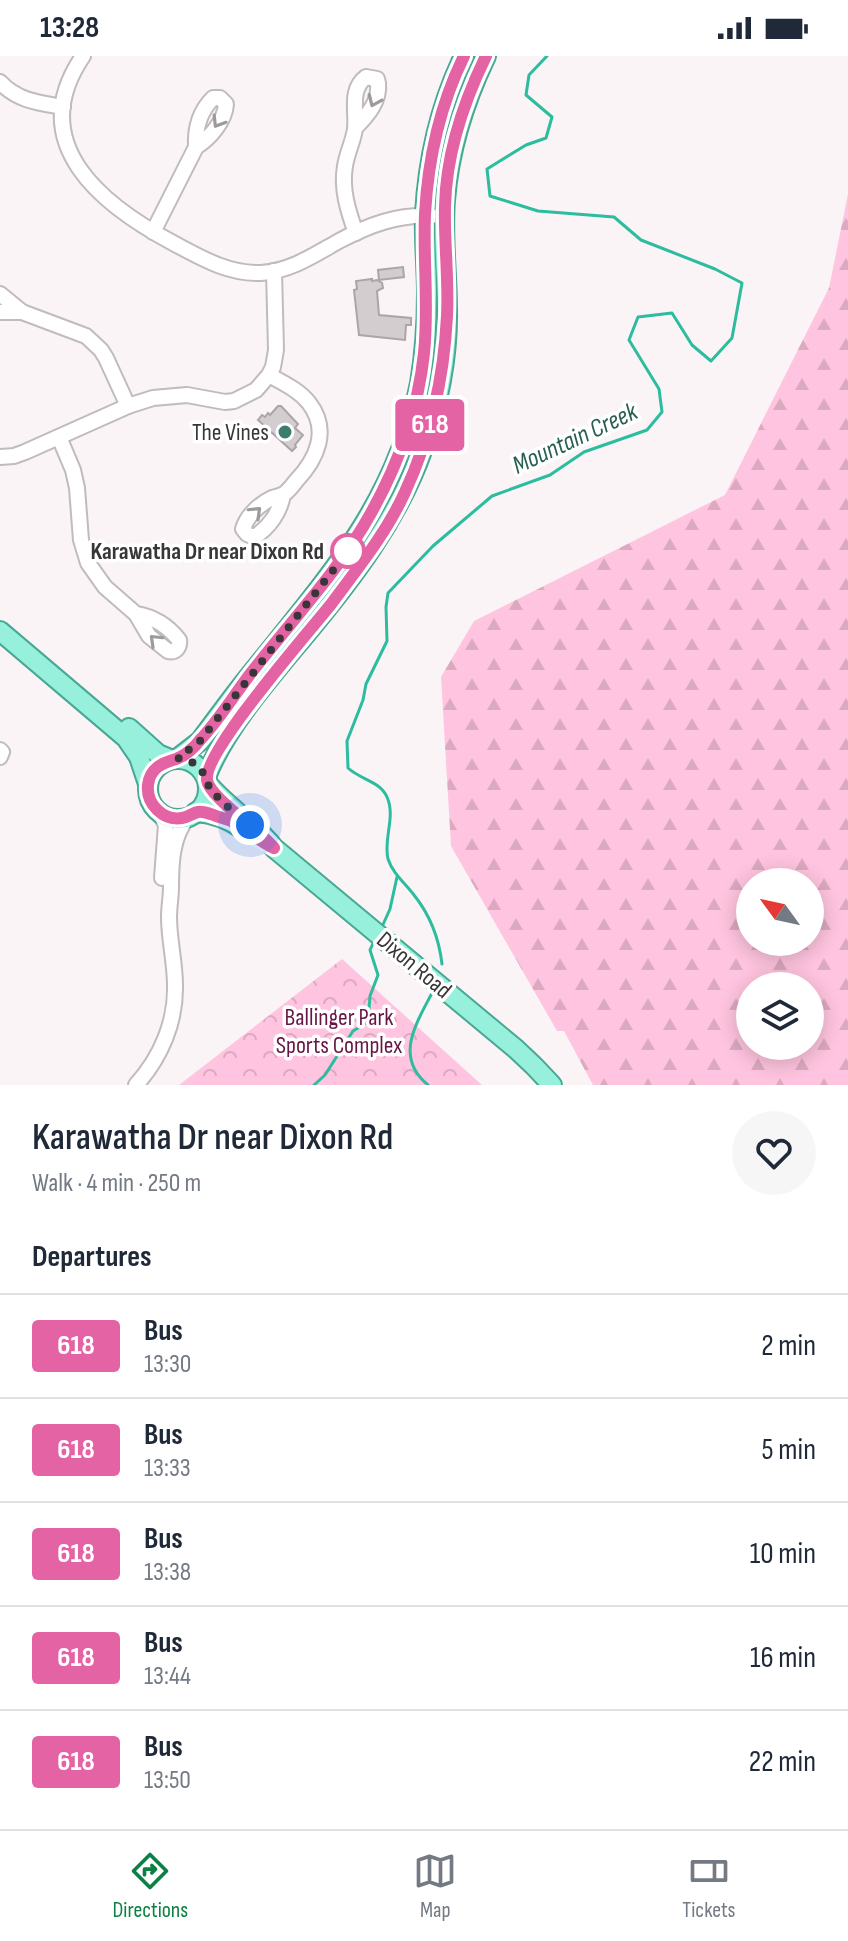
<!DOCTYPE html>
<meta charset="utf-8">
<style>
body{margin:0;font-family:"Sofia Sans Condensed",sans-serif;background:#f6f6f7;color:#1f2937;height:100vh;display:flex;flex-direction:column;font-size:30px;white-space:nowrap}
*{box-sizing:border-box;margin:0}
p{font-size:26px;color:#747a83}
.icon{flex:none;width:44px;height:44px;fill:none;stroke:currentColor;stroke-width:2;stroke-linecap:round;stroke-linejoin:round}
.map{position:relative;height:1029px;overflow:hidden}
.sheet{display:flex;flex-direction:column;background:#fff;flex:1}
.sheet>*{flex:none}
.badge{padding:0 16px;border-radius:6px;font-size:28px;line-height:52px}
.needle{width:52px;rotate:303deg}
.buttons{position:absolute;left:736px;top:812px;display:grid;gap:16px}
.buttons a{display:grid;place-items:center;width:88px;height:88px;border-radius:50%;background:#fff;box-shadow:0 4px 20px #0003;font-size:40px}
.you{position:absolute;width:40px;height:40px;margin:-20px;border:6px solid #fff;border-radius:50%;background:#1a73e8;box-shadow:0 0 0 12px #1a73e833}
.map>.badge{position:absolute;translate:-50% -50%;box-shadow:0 0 0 4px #fff}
h2{padding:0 32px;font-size:30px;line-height:72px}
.round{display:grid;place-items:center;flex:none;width:84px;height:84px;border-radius:42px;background:#f6f6f7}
.summary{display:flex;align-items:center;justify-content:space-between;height:136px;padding:0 32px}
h1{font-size:38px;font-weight:600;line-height:60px}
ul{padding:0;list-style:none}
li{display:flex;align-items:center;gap:24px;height:104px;padding:0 32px;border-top:2px solid #e0e1e3}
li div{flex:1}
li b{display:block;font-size:30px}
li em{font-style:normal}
li .badge{min-width:88px;font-weight:700;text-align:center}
.status{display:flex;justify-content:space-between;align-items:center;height:56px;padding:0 40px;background:#fff;direction:ltr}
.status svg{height:22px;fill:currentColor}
.tabs{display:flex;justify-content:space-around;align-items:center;height:112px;border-top:2px solid #e0e1e3;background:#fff;font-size:22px;color:#747a83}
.tabs a{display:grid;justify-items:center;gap:4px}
.tabs .current{color:#0b8043}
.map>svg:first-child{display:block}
.forest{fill:url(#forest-firs);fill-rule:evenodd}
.park{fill:url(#park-crowns)}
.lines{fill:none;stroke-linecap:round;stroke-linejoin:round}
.stream{stroke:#2cbc9e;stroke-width:3}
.building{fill:#d3cdcf;stroke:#aba5a7;stroke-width:2}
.minor-casing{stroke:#c1bbbe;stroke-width:18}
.major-casing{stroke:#48a893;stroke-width:22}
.minor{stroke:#fff;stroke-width:14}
.major{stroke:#96f0dc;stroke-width:18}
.oneway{stroke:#9c9a9b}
.line-casing{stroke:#fff;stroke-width:18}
.line{stroke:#e463a4;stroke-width:12}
.walk{stroke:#393637;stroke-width:8;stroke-dasharray:0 14.4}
.poi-dot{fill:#3b7c6c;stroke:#fff;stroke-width:3}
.stop-dot{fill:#fff;stroke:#e463a4;stroke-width:4}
.labels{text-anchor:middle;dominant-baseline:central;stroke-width:7;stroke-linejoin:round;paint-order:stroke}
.poi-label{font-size:24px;fill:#393637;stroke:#fff;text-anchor:end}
.stop-label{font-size:24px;font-weight:bold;fill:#393637;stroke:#fff;text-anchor:end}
.street-label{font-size:24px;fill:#393637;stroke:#fff}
.park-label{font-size:24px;fill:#671645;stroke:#fff}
.water-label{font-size:26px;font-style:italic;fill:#285f51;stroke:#fff}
</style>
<div class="status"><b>13:28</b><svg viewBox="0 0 49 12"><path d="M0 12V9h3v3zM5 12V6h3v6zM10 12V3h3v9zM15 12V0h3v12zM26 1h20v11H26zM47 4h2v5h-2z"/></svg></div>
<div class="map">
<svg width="848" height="1029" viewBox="0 0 848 1029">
<defs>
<pattern id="forest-firs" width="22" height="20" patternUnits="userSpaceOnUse" patternTransform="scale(2)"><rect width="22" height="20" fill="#ffc4df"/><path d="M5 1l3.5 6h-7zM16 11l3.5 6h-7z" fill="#dba9c0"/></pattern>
<pattern id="park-crowns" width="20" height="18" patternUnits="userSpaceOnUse" patternTransform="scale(2)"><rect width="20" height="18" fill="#ffc4df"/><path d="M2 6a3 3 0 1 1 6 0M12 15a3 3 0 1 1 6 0" fill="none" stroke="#dba9c0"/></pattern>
</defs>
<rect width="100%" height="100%" fill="#faf4f6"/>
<path class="forest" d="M848,138V1029H593L564,975H557L451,790L441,621L474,565L725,439L829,232ZM750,826H810V886H750ZM750,930H810V990H750Z"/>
<polygon class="park" points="342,903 482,1029 179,1029"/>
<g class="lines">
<g class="stream">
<polyline points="381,873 390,853 397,821"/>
<path d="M442,908C439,882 430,859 414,839C405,827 393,818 388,803C383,783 396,761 387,741C380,725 361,724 348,712L347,685L363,644L366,628L387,585L386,551L388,537L433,490L492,440L550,419L584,396L647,374L662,356L659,333L629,284L638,261L672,257L692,289L711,305L732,282L742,227L715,213L641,184L614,161L538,155L490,140L487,113L526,89L546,82L552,61L526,39L529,19L547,0"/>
<polyline points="314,1029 325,1019 353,975 368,966 370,940 378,919 370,894 375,883"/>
<path d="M428,1029C394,1001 416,968 432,937"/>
</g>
</g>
<g class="building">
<polygon points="403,211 404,221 379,224 378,214"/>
<polygon points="372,223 372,225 377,224 382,227 383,232 377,235 379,259 411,262 411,269 406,269 405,284 359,279 354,234 357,233 356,225"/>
<polygon points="278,350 281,350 298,368 295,372 303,379 295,389 296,391 292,395 258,364 262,359 265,361 268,357 270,359"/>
</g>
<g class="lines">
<g class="minor-casing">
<g id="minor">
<path d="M83,0C23,88 103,150 175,188C203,203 229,218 261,217C291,215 314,199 339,185C369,169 398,158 432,160"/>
<path d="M0,26C17,45 40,47 63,51"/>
<path d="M355,72C368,59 380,45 378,27L377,23L366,21C349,34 357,55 355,73C353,86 347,97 345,110C341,133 348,155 356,177"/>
<path d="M153,176L196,91C210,82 225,65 226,48L220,42H213C200,55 195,73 196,91"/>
<polyline points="0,238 22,256"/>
<polyline points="0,256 22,256 86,280 101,294 106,302 128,350"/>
<path d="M269,319C283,327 299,334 309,347C330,374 317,403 296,425C293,429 288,435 284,438C280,440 276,441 272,442C260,448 247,459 243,473L247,478L254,481C269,472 280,456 283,439"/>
<path d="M59,381L73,414L77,432L81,484L88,507L105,531L136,558L149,580L168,595C176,597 180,591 179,584C168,570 154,561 136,558"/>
<polyline points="0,401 14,400 25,396 128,350 153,342 187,339 225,346 234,345 256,334 269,319 273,311 276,294 274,215"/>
<polyline points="0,694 2,696 0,701"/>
<polyline points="159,756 166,769 162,822"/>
<path d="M136,1029C161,1001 176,966 175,929C175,906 169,884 169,861C169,851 171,841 171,831C171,806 172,781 188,761"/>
</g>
</g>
<g class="major-casing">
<g id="major">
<polyline points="0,575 126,682 139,701 148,728"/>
<polyline points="129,672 158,698 170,703"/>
<path d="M178,702L200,685C218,661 236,636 255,613C328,522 397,446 420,327C425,298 427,267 427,237C427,211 424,184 425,158C428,103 440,50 464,0"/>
<circle cx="178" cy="733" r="30"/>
<path d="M206,721C225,672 272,619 306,578C352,523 397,464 422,395C438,351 448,300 447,253C447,217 442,180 445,144C449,93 464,46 486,0"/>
<path d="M208,728C227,751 257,769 274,792L516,993L534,1010L552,1029"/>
<path d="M196,756C213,757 230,764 244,774"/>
</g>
</g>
<use href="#minor" class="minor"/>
<use href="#major" class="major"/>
</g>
<defs><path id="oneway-chevron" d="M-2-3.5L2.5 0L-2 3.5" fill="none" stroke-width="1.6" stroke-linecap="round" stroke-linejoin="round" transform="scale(2)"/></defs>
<g class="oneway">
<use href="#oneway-chevron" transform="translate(374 45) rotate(114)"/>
<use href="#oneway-chevron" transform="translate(218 66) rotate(122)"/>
<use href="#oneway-chevron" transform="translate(256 456) rotate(-44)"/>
<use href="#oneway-chevron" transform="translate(155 584) rotate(-136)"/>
</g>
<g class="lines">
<g class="line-casing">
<path id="line" d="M464,0C440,49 428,103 425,158C423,204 429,250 424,297C418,354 399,407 371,457C339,515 292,564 251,617C234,639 219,664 200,684C195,691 185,700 176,703C162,707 150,712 148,729C146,748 163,765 182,762C188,761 193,757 198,756C204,755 210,758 216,760C221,762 228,763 233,766C247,774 259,785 274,792C261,775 209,741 207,724C203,696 310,575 332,547C358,512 387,476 405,436C431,380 444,321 447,260C449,224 444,187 445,151C446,98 463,47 486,0"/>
</g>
<use href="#line" class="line"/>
<path class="walk" d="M250,769C236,757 220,746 210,732C205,724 204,715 197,709C191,705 184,704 178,702L200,685L352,490L348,495"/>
</g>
<circle class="poi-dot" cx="285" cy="376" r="8"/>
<circle class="stop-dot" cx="348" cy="495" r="16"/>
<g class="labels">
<g class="poi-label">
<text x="269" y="376">The Vines</text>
</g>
<g class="stop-label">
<text x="324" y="495">Karawatha Dr near Dixon Rd</text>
</g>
<g class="street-label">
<text transform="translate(414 909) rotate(40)">Dixon Road</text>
</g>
<g class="park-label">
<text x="339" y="961">Ballinger Park<tspan x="339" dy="28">Sports Complex</tspan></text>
</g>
<g class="water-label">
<text transform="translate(575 383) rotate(-25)">Mountain Creek</text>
</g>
</g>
</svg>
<div class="buttons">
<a><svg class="needle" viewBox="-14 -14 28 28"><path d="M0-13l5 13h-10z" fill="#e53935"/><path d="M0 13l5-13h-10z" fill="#747a83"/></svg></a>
<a><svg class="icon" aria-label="layers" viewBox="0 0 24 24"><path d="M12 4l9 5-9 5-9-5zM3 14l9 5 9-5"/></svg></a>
</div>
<div class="you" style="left:250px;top:769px"></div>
<b class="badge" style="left:430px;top:369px;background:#e463a4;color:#fff">618</b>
</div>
<section class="sheet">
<div class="summary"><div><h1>Karawatha Dr near Dixon Rd</h1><p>Walk · 4 min · 250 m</p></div><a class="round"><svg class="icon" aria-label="heart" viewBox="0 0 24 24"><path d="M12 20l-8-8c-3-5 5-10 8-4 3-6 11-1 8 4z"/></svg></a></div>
<h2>Departures</h2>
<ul>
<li><span class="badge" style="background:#e463a4;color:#fff">618</span><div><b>Bus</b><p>13:30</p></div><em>2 min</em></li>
<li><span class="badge" style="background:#e463a4;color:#fff">618</span><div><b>Bus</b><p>13:33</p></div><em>5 min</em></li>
<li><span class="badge" style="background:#e463a4;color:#fff">618</span><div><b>Bus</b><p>13:38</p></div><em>10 min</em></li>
<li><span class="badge" style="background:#e463a4;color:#fff">618</span><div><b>Bus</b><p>13:44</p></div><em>16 min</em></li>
<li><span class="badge" style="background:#e463a4;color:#fff">618</span><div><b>Bus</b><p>13:50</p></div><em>22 min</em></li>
</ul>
</section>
<nav class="tabs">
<a class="current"><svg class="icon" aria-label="directions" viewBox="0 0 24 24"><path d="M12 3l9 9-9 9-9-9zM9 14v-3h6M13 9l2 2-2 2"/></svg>Directions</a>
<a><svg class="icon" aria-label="map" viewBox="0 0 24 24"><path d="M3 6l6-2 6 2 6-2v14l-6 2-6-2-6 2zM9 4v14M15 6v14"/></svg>Map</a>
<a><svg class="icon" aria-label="tickets" viewBox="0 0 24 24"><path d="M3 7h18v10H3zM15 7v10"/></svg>Tickets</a>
</nav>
